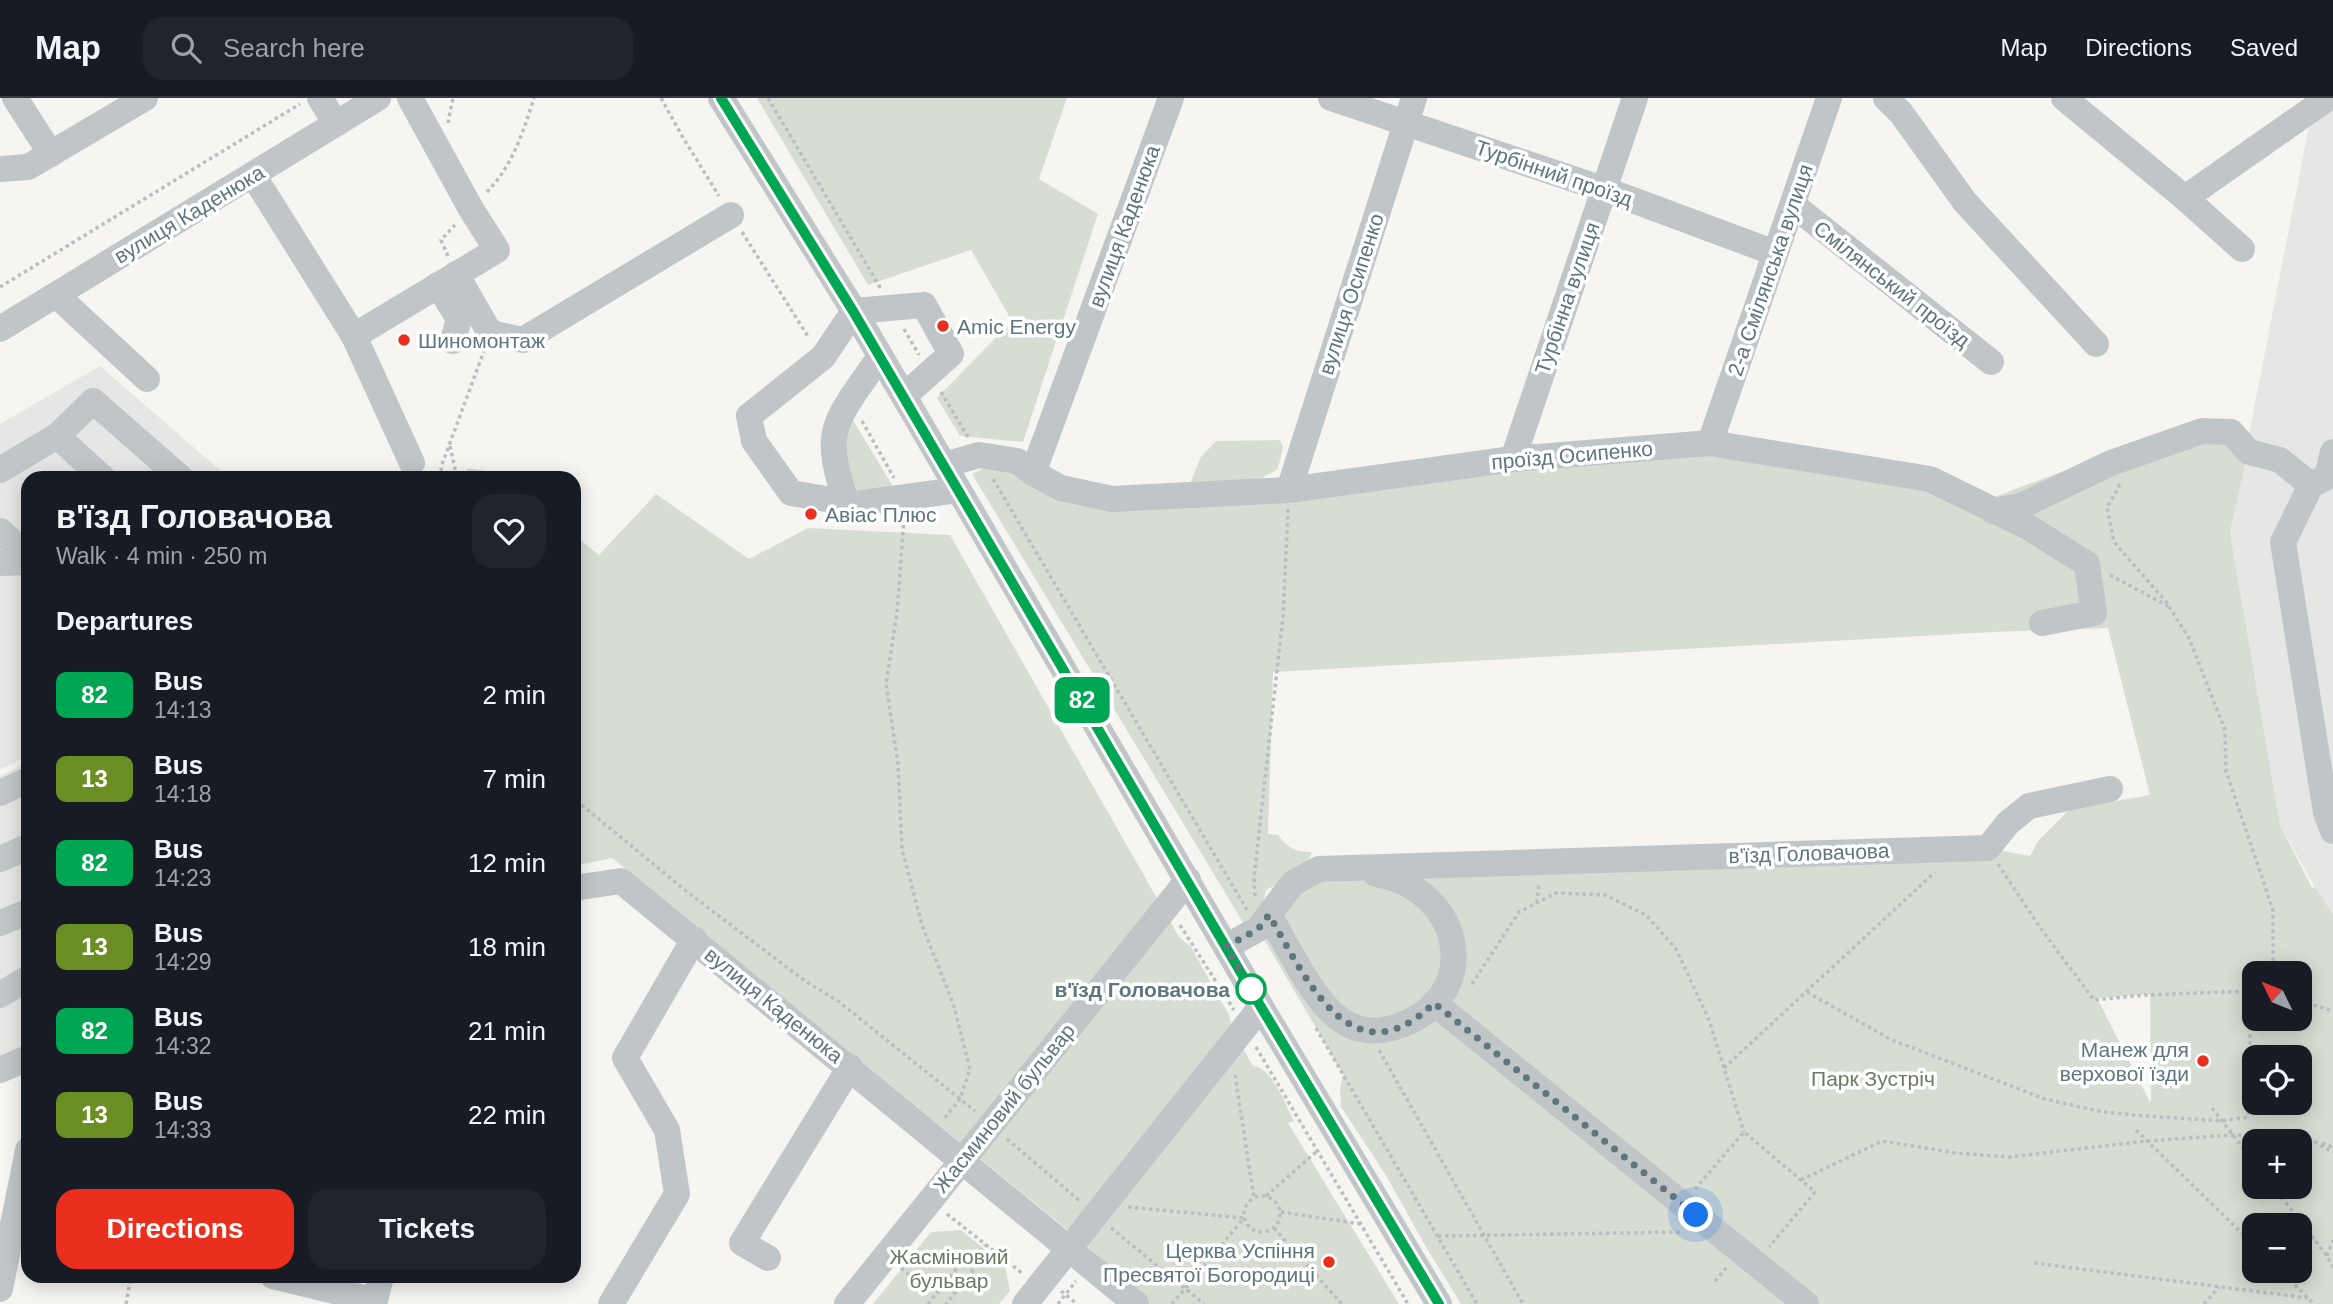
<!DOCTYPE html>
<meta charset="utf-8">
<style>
body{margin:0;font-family:Helvetica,sans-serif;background:#20242c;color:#f1f3f6;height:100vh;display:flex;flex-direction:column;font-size:26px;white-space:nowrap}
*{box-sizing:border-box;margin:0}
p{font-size:23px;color:#9ea1a6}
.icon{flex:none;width:38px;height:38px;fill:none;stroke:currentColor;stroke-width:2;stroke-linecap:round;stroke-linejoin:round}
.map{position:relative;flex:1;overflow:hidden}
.side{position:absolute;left:21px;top:373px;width:560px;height:812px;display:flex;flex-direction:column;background:#171b24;border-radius:21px;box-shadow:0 4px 18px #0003}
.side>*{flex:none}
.badge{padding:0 14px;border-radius:10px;font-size:24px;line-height:46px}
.needle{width:46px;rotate:313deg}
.fabs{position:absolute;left:2242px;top:863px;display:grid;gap:14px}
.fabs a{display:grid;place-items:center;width:70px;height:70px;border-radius:14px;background:#171b24;box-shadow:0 4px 18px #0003;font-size:35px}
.you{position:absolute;width:35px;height:35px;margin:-18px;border:5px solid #fff;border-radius:50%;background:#1a73e8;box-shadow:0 0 0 10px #1a73e833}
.map>.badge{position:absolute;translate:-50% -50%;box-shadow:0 0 0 4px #fff}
h2{padding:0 35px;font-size:26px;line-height:63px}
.round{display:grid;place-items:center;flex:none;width:74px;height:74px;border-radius:21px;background:#20242c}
.headline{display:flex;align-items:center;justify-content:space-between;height:119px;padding:0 35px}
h1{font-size:33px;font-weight:800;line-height:52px}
.action{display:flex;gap:14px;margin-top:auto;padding:14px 35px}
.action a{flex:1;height:80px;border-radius:21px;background:#ea2f1e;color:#fff;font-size:28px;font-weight:800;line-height:80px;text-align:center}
.action a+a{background:#20242c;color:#f1f3f6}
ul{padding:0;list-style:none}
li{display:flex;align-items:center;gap:21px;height:84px;padding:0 35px}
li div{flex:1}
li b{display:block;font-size:26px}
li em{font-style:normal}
li .badge{min-width:77px;font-weight:700;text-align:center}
header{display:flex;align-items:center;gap:42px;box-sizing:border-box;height:98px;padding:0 35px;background:#171b24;border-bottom:2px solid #363941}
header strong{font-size:33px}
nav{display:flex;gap:38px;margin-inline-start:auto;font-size:24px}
.search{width:490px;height:63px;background:#20242c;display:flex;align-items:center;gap:18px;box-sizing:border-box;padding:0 24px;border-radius:21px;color:#9ea1a6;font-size:26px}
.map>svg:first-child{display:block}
.built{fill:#e6e7e5}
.green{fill:#d8ddd3;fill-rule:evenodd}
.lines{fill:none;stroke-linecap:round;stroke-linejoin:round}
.path{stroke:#babec0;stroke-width:3.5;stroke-dasharray:3.5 3.5;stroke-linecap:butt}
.minor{stroke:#c0c6c8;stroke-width:26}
.line-casing{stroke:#fff;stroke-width:16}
.line{stroke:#00a651;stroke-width:10}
.walk{stroke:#5f767e;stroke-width:7;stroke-dasharray:0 12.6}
.poi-dot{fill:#ea2f1e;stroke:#fff;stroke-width:2.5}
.stop-dot{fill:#fff;stroke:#00a651;stroke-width:3.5}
.labels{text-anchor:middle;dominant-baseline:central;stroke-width:7;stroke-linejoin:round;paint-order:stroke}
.street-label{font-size:21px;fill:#5f767e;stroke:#fff}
.poi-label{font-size:21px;fill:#5f767e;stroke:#fff;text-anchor:start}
.stop-label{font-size:21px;font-weight:bold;fill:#5f767e;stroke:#fff;text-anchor:end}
.park-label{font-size:21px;fill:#6b7b63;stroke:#fff}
</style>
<header>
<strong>Map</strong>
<div class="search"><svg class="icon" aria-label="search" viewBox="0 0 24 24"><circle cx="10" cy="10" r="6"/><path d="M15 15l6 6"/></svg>Search here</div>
<nav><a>Map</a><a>Directions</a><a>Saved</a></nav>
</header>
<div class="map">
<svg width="2333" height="1206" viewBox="0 0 2333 1206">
<rect width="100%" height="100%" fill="#f6f5f2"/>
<g class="built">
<polygon points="2333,12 2333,816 2315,789 2280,727 2230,434 2309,28"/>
<polygon points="100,268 229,380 28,380 28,658 0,671 0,326"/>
<polygon points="28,664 28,946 0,959 0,678"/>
</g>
<g class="green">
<polygon points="757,0 1067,0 1039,81 1098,116 1023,344 960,338 937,300 1012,223 971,152 868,187"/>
<polygon points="850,317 897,395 857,398 842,366"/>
<path d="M2193,324L2250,343L2230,434L2280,727L2312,790L2315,789L2333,816V1206H1461L1426,1149L1387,1079L1341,1009L1340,991L1343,976L1258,831L1293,785L1988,750L2030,758L2038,743L2070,711L2150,697L2108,530L1993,534L1273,574L1268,736L1278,737C1288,750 1295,754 1312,754L1303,773L1266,792L1260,820L1247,831L972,376L997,364L1048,390L1189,388L1201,359L1216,343L1280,342L1283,349L1278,371L1253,385L1702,353L1992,400ZM2254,875H2300V920H2254ZM2150,896L2151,1003L2150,1004L2097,900ZM2254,959H2300V1004H2254ZM2254,1043H2300V1088H2254ZM2254,1127H2300V1172H2254Z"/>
<polygon points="467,370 502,375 508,380 465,380"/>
<path d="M656,396L749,461L808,430L950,437L1179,839L1191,849L1229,917L1232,932L1253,968C1272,969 1286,1008 1294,1023L1288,1025L1399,1206H1149L1086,1147L612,760L574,768V437L599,457Z"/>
<polygon points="961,1132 1005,1168 1010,1193 999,1206 873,1206 931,1134"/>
</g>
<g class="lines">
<g class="path">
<polyline points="661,0 682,38 719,98"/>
<polyline points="768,0 881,191"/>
<polyline points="448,25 453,0"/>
<path d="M487,94C513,67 523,34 534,0"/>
<polyline points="742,134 809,240"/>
<polyline points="448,158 441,142 455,127"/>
<polyline points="0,189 300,6"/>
<polyline points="904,231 919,257"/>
<polyline points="941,294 968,339"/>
<polyline points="862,323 894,380"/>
<polyline points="450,348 457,380"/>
<polyline points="442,380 441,369 484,253"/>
<polyline points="993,381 1247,812"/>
<polyline points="2118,386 2119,389 2107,409 2114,444 2166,504 2189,540 2225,632 2226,673 2273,812 2273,863 2264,875"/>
<polyline points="904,420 897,515 886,586 898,666 902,751 922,827 953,905 970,971 960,1001 943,1022"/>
<polyline points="2110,477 2168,508"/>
<polyline points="574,695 583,708 686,793 805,883 838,903 975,1013"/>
<polyline points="1998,766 2041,831 2094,902 2145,897 2254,893"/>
<polyline points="1255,798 1254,780 1283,518 1288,411"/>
<polyline points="1537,805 1539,786"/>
<polyline points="1180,827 1234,912"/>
<polyline points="2273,864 2278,875"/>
<polyline points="1472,886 1519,814 1556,795 1605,797 1646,817 1676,851 1709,922 1744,1034"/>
<polyline points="1807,894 1892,942 2045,1001 2103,1014 2146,1018 2222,1023 2248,1019 2251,902 2254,894"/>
<polyline points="2300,903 2333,913"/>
<polyline points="1316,930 1477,1206"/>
<polyline points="1256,949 1408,1206"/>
<polyline points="1379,952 1523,1206"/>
<polyline points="1724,970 1935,774"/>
<polyline points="1235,977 1254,1100"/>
<polyline points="2212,1010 2254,1064"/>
<polyline points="2136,1032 2254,1147"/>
<polyline points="1007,1041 1081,1104"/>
<polyline points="2322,1045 2333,1049"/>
<polyline points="1801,1082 1882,1043 1956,1055 2009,1059 2147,1043 2233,1037 2279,1037 2315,1044 2333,1054"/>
<polyline points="2273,1088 2327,1158 2333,1170"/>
<polyline points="1695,1091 1744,1034 1815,1094 1769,1149"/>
<circle cx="1262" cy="1116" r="18"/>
<polyline points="1266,1098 1317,1053"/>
<polyline points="1128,1109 1244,1120"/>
<polyline points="1281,1114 1361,1126"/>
<polyline points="947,1116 1023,1176"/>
<polyline points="1111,1130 1204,1206"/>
<polyline points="1274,1130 1342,1206"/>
<polyline points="1438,1138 1681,1134"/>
<polyline points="2327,1158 2333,1142"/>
<polyline points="975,1159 985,1147"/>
<polyline points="2034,1165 2308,1200"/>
<polyline points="901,1170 912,1179 947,1182"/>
<polyline points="2280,1172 2314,1206"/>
<polyline points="1715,1183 1727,1169"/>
<polyline points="1061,1193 1077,1206"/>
<polyline points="126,1206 131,1178"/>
<polyline points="928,1206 970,1154 980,1163 946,1206"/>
<polyline points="1058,1206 1076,1183"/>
<polyline points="1172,1206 1244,1120"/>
<polyline points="2204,1206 2219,1189"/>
</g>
<g class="minor">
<polyline points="15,0 51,56"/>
<polyline points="320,0 336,26"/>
<polyline points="721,0 854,213 1261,909 1439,1206"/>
<polyline points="1331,0 1603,91 1775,155"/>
<polyline points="1886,0 1901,15 1965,104 2096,246"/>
<polyline points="2064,0 2185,100 2242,151"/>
<polyline points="0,71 28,69 145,0"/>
<polyline points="253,77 354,238 497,152 471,111 410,0"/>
<polyline points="2185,100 2328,0"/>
<polyline points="1793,107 1991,264"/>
<polyline points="456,176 490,235 523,242 731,117"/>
<polyline points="438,187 459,221 453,243"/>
<polyline points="56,197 147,281"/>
<polyline points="0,231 378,0"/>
<polyline points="354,238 412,365"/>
<polyline points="904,298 951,256 924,207 854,213 823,259 749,318 754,343 791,395 855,406 958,392"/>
<polyline points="57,338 103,380"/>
<polyline points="1710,345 1829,0"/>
<polyline points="2333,354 2327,379 2311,387 2283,444 2326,715 2333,733"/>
<polyline points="1513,361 1635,0"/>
<polyline points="944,367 979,357 1017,363 1033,375 1061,390 1112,401 1289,392 1513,361 1710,345 1930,381 2028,429 2087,466 2094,515 2042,525"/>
<polyline points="0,372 57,338 93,303 181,380"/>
<polyline points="1033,375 1171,0"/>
<polyline points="1289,392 1414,0"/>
<path d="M846,405C840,383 830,357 835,334C840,310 867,279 880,258"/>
<polyline points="1993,413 2021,408 2111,365 2202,333 2231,334 2249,354 2280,362 2311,387"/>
<polyline points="0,433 28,458"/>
<polyline points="0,465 28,464"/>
<polyline points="0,695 28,682"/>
<polyline points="0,761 28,749"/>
<polyline points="574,790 621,783 1136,1206"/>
<path d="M1269,817C1287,847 1313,903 1341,922C1356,933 1375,935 1392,930C1485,904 1467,792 1376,776"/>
<polyline points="0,825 28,814"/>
<polyline points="1226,849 1258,831 1293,785 1319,771 1988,750 2008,725 2029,708 2110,691"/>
<polyline points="0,897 28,880"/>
<polyline points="1434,905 1806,1206"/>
<polyline points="0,972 28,960"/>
<polyline points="768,1160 742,1145 850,969"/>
<polyline points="273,1178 375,1203 381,1178"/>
<polyline points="0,1191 28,1052"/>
<polyline points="611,1206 677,1096 667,1032 625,960 694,841"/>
<polyline points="847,1206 1188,782"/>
<polyline points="1025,1206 1261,909"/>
</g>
</g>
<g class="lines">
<g class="line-casing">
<polyline id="line" points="721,0 853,213 1261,909 1439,1206"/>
</g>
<use href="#line" class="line"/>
<path class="walk" d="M1251,891L1226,849L1258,831L1269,817C1305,878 1351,986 1434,905L1696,1117"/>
</g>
<g class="poi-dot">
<circle cx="943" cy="228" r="7"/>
<circle cx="404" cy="242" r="7"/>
<circle cx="811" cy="416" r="7"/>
<circle cx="2203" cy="963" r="7"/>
<circle cx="1329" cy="1164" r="7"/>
</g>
<circle class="stop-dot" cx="1251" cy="891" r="14"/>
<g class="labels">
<g class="street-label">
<text transform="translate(1554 75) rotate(19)">Турбінний проїзд</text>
<text transform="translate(189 116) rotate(-31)">вулиця Каденюка</text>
<text transform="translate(1124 128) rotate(-70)">вулиця Каденюка</text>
<text transform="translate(1770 172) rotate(-71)">2-а Смілянська вулиця</text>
<text transform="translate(1892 186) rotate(38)">Смілянський проїзд</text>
<text transform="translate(1351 196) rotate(-72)">вулиця Осипенко</text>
<text transform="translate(1567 200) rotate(-71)">Турбінна вулиця</text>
<text transform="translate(1572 357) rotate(-5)">проїзд Осипенко</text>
<text transform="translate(1809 755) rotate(-2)">в'їзд Головачова</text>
<text transform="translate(774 907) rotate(39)">вулиця Каденюка</text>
<text transform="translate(1004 1010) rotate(-51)">Жасминовий бульвар</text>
</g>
<g class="poi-label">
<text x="957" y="228">Amic Energy</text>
<text x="418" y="242">Шиномонтаж</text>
<text x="825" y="416">Авіас Плюс</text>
<text x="2189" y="951" text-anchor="end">Манеж для<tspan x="2189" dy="24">верхової їзди</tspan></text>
<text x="1315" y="1152" text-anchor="end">Церква Успіння<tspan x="1315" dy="24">Пресвятої Богородиці</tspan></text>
</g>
<g class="stop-label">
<text x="1230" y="891">в'їзд Головачова</text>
</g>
<g class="park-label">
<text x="1873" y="980">Парк Зустріч</text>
<text x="949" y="1158">Жасміновий<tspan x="949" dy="24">бульвар</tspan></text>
</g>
</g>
</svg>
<div class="fabs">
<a><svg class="needle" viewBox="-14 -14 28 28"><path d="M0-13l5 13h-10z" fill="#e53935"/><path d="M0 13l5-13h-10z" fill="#9ea1a6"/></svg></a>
<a><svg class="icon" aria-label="locate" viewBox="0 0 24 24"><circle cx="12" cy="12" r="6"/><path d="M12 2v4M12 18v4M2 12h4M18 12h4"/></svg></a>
<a>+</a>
<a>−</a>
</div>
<div class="you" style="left:1696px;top:1117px"></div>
<b class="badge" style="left:1082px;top:602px;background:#00a651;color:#fff">82</b>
<section class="side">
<div class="headline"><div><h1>в'їзд Головачова</h1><p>Walk · 4 min · 250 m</p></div><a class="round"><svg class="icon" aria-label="heart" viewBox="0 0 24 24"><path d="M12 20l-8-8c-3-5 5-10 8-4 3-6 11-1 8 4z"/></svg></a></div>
<h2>Departures</h2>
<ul>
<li><span class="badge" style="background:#00a651;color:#fff">82</span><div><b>Bus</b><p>14:13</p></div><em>2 min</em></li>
<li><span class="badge" style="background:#6b8e23;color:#fff">13</span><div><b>Bus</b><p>14:18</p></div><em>7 min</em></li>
<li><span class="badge" style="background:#00a651;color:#fff">82</span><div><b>Bus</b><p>14:23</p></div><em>12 min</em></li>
<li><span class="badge" style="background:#6b8e23;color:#fff">13</span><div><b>Bus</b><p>14:29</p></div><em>18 min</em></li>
<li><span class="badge" style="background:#00a651;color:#fff">82</span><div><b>Bus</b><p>14:32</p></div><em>21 min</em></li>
<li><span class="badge" style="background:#6b8e23;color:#fff">13</span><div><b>Bus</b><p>14:33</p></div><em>22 min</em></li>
</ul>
<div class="action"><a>Directions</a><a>Tickets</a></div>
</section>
</div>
